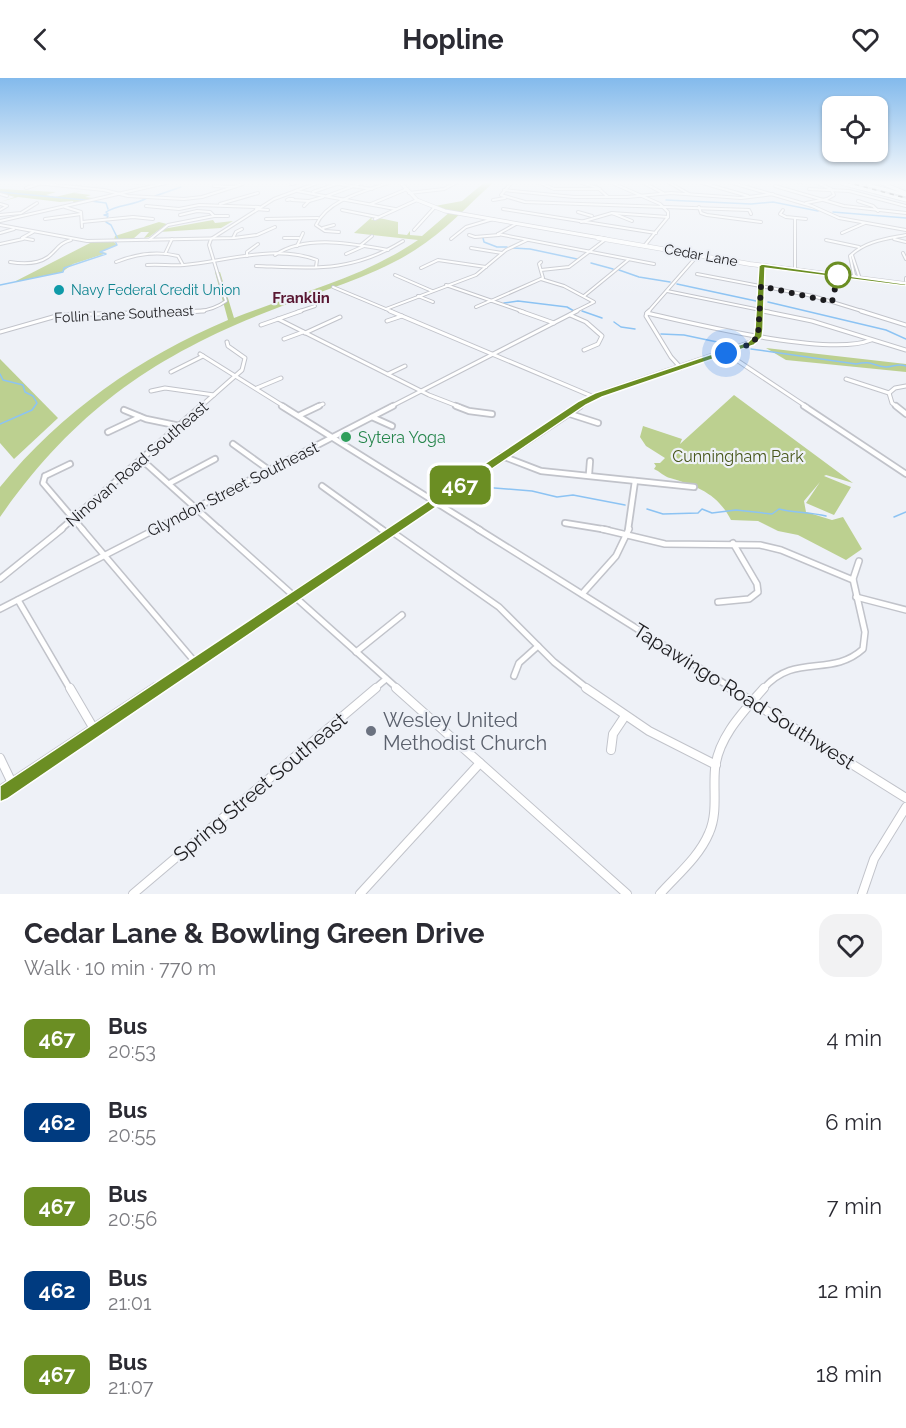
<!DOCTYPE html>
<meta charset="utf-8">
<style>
body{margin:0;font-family:Raleway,sans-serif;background:#f2f2f3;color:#2b2b33;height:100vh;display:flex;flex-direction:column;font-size:22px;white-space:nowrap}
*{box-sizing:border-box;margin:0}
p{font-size:20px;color:#7c7c81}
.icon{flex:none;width:33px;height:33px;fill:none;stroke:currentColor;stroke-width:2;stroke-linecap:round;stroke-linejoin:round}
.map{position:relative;height:816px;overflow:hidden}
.side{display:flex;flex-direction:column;background:#fff;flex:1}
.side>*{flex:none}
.badge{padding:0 12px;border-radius:9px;font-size:21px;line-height:39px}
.buttons{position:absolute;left:822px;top:18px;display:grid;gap:12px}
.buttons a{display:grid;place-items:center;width:66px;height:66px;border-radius:12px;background:#fff;box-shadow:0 2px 4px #0004;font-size:30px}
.you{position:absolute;width:30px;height:30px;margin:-15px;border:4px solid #fff;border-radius:50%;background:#1a73e8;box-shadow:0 0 0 9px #1a73e833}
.map>.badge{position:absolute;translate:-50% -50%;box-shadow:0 0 0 3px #fff}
.round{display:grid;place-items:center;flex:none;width:63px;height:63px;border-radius:18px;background:#f2f2f3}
.summary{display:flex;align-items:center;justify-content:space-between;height:102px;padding:0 24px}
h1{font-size:28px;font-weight:700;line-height:45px}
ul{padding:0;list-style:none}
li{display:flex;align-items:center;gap:18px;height:84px;padding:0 24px}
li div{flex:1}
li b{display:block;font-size:22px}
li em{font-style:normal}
li .badge{min-width:66px;font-weight:700;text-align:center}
header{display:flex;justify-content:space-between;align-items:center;height:78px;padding:0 24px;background:#fff;font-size:27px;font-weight:700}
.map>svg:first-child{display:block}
.green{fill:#bcd090}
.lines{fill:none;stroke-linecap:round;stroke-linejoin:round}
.stream{stroke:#8cc3f3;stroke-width:1.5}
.minor-far4-casing{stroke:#c1c3ca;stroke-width:4}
.minor-far3-casing{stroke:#c1c3ca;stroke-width:5}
.minor-far2-casing{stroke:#c1c3ca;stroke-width:8}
.minor-far1-casing{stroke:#c1c3ca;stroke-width:8}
.minor-casing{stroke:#c1c3ca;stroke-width:10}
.major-far5-casing{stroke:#c1c3ca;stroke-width:4.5}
.major-far4-casing{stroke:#c1c3ca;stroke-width:5}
.major-far3-casing{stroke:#c1c3ca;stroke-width:7}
.major-far2-casing{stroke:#c1c3ca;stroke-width:9}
.major-far1-casing{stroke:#c1c3ca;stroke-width:10}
.major-casing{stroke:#c1c3ca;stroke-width:13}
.highway-casing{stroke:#c1c3ca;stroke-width:4.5}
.minor-far4{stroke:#fff;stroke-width:2}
.minor-far3{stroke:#fff;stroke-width:3}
.minor-far2{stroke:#fff;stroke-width:4.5}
.minor-far1{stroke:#fff;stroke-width:5}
.minor{stroke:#fff;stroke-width:8}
.major-far5{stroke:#fff;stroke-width:3}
.major-far4{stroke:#fff;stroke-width:4}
.major-far3{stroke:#fff;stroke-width:4.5}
.major-far2{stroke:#fff;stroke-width:6}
.major-far1{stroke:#fff;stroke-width:8}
.major{stroke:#fff;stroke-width:10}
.highway{stroke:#fff;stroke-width:3}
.rail{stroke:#525357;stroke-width:1.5;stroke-dasharray:4.5 4.5;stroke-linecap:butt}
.line{fill:#6b8e23;stroke:#fff;stroke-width:1.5}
.walk{stroke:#1c1c1f;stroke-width:6;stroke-dasharray:0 10.8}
.stop-dot{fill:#fff;stroke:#6b8e23;stroke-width:3}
.culture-dot{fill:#0f9aa8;stroke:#eef1f7;stroke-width:2}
.leisure-dot{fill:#2e9e5b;stroke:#eef1f7;stroke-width:2}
.worship-dot{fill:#6b7280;stroke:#eef1f7;stroke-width:2}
.labels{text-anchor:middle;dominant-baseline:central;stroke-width:4.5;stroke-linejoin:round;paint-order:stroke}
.far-street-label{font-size:14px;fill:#1c1c1f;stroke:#eef1f7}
.far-culture-label{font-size:14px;fill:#0d838f;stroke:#eef1f7;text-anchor:start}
.far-neighbourhood-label{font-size:15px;font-weight:bold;fill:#591732;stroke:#eef1f7}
.leisure-label{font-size:16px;fill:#27864d;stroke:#eef1f7;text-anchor:start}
.park-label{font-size:16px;fill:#47561a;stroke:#eef1f7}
.street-label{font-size:16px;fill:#1c1c1f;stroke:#eef1f7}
.near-street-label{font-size:20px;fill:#1c1c1f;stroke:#eef1f7}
.near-worship-label{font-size:20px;fill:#5b616d;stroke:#eef1f7;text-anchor:start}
</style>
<header><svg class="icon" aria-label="back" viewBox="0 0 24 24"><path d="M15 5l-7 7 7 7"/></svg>Hopline<svg class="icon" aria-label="heart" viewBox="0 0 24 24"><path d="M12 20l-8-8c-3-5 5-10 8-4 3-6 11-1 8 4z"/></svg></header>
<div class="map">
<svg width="906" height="816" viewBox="0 0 906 816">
<rect width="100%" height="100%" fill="#eef1f7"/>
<g class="green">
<path d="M485,104H494C468,127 444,154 415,172C373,199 323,212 277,230C156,276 75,332 0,439V409C61,334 140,279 228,242L215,194H220L234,240C295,216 363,200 418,162L354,155L372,139H375L371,141L372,142L379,140L398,144V156L407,157L410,153V157L422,158L451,133L435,128L462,123Z"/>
<polygon points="0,111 56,114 46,117 55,119 85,112 74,115 91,117 85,119 93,120 74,125 73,123 60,124 18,119 0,124 15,119 0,115"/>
<polygon points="213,142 215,145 233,143 221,150 159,154 163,151"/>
<polygon points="159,144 167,146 149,159 144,160 149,154 141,154 133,161 114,162 115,158"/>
<polygon points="113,163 117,167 101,174 107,175 73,186 62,194 14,204 92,164"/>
<polygon points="766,270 906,286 906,294 786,282"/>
<polygon points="0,281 58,340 14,381 0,365"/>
<path d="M734,317L853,405L826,397L824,398L851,409L834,437L806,425L820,404L804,423L806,434L832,442L843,439L862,471L846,482L798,457L778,453L758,443L731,442C718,416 697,408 670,400C665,399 659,393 654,391L656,388L654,385H660L665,380L646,368L640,359L643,348L682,361L680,366Z"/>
</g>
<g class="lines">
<g class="stream">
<polyline points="0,114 85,122"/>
<polyline points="155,118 181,109"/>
<polyline points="666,122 751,126 773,124 818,133"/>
<polyline points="91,123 106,125 108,131"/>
<polyline points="833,134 906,140"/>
<path d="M107,140L108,138L104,137L108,136L106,134C118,126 133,128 147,120"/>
<polyline points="106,144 111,147 118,161"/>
<polyline points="483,160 484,164 497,169 507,169"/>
<polyline points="513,170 530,171 577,181"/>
<polyline points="591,185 613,191"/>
<polyline points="619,192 639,199 670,204"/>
<polyline points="677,206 756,223"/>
<polyline points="0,207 63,194 64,190 106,176 100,174 117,167 115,163"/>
<polyline points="768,224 886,252 906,261"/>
<polyline points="504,225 518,223 567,229 574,233"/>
<polyline points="582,233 602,240"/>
<polyline points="614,244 621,249 635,251"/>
<polyline points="661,256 684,257 736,268"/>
<path d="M751,271L856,286C873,282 872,288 886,289C894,289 898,285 906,288"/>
<polyline points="0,296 3,302 23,307 25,314 33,318 37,325 32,332 0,346"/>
<polyline points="482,409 532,413 557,419 573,417 625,427"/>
<path d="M647,431L663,436L698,435L702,431L712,435L736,432L772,436L779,431C795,435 809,434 826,438"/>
<polyline points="894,439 906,434"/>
</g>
<g class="minor-far4-casing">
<g id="minor-far4">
<polyline points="26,104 104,112 128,118 184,121 202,119 243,106"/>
<polyline points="325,104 372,111"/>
<polyline points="512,104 501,117 525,124 749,132 751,136"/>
<polyline points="538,104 554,111 600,111"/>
<polyline points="579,104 598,110 608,119"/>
<polyline points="610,104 660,126 668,134 668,139 645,167"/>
<polyline points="642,104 663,115"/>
<polyline points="668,104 689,116"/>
<polyline points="699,104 748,118"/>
<polyline points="729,104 812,128 839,140 906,152"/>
<polyline points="797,104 803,104"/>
<polyline points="136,105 145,104"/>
<polyline points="291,106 300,104"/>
<polyline points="214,108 234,109"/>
<polyline points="775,108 844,128 906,135"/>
<polyline points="26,110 39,106"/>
<polyline points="809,111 849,113 906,128"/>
<polyline points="504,112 574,119 627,119 671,115 741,120 773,116"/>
<polyline points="297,113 395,131"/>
<polyline points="313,114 336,106"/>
<polyline points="409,115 444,111 457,104"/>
<polyline points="0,116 7,118"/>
<polyline points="327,118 364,104"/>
<polygon points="289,121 293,121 287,122"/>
<polyline points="292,122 309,123 323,119"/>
<polyline points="493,122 505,120"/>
<polyline points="858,123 873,128 878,133"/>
<polyline points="806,125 827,121 834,117 831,111 815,104"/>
<polyline points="0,126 7,128 0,132"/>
<polyline points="220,126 258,115"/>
<polyline points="371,126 407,111"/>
<polyline points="146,128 179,131 199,127 259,129"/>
<polyline points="304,128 309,123"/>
<polyline points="65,129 81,134 82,149"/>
<polyline points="699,129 701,135 707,137 761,144"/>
<polyline points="256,131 268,132"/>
<polyline points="503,131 656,155"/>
<polyline points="342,132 377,139"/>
<polyline points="783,132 780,136 786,139 806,141"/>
<polyline points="578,134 592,138"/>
<polyline points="612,135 632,143"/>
<polyline points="0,137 21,135 37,125"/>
<polyline points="180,137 197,133 210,134 214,138"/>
<polyline points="45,141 81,136"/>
<polyline points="266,141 318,140"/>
<polyline points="375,141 417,122"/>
<polyline points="795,141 795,192"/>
<polyline points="0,143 170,104"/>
<polyline points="82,144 133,139 153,141"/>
<polyline points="581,144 612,135 668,139"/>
<polyline points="0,147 87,163 234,160 257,157 275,149"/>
<polyline points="323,150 334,147"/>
<polyline points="414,152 434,130"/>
<polyline points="33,154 22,160 33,162"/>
<path d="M339,154L325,153L316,147C328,121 366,113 391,104"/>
<polyline points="0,155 14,151"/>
<polyline points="842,155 865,145"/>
<polyline points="498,156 654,186"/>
<polyline points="498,156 516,146"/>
<polyline points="469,157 475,159 499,157"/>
<polyline points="233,160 236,154 242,151"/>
<polyline points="284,160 299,160"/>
<polyline points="451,161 466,149 493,141"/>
<polyline points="894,161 906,164"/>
<polyline points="149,162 168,147 214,138 228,138"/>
<polyline points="826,162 859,169"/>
<polyline points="0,166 23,161"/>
<polyline points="361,167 372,158"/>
<polyline points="297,168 303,155"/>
<polyline points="471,170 502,175"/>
<polyline points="903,175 906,181"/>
<polyline points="165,176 172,161"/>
<polyline points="346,176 364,168"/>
<path d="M275,177C306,156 353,166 388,172"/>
<polyline points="852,177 859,198 857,200"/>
<polyline points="247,178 247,174 258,166"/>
<path d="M10,184C22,186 38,186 48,179C57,172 59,165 71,162"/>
<path d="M116,184C136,176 157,173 178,178L183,187"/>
<path d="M147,187C159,186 172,188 184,187C227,183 275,166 317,182L316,189"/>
<path d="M256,188C314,190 351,195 403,163"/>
<polyline points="421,190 438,182 486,189"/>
<polyline points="541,192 569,189 606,161"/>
<polyline points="697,196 813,218 865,234"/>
<polyline points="395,197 432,213"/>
<path d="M857,200L854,197L850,178C865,163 886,161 906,157"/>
<polyline points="906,200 906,203"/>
<polyline points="541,201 564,208 594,224 574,234"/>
<polyline points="446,207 524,234"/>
<polyline points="333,209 393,234"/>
<polyline points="667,213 770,234"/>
<polyline points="418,218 433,224"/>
<polyline points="584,218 628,182"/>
<polyline points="491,223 543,200 539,186 541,184"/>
<polyline points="476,229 490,223"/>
<polyline points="386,231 476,197 506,172 527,162"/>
<path d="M154,234C178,234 206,238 226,223L209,167L211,161L274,121L320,104"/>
<polyline points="297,234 315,228"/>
<polyline points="648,234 698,177"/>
</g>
</g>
<g class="minor-far3-casing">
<g id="minor-far3">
<polyline points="390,233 594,319"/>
<polyline points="520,233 554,245"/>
<polyline points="763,233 812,243 906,272"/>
<polyline points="861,233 906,247"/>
<path d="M647,235C695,246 829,279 871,262"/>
<polyline points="647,235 649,233"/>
<polyline points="647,235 646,238 671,279 681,290"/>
<polyline points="570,237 586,244 602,258 598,266 584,272"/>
<polyline points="278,241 429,317 460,329"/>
<polyline points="387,243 402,238"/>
<polyline points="261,247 301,233"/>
<polyline points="0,254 60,237 204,233"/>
<polyline points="305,255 340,239"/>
<polyline points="284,261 303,254"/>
<polyline points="726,275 807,329"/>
<polyline points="200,276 285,329"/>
<polyline points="171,294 203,278"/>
<polyline points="388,296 405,288"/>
<polyline points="846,301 889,315"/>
<polyline points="257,310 281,300"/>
<polyline points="151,313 165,310 214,317"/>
<polyline points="889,315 892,325 897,329"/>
<polyline points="889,315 895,310 906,308"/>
<polyline points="200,329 242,292 245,280 228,268 227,264"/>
<polyline points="316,329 323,326"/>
<polyline points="390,329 577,233"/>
</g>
</g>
<g class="minor-far2-casing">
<g id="minor-far2">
<polyline points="282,328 480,452"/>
<polyline points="456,328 469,333 492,336"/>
<polyline points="804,328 906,396"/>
<polyline points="896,328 906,336"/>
<polyline points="124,332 146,341 180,348"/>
<polyline points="567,335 598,345"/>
<polyline points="300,337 319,328"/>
<polyline points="372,339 392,348"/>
<polyline points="108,354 140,339"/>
<polyline points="233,366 269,392"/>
<polyline points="502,378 541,393 694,409"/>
<polyline points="142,382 220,452"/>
<polyline points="589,396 590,383"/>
<polyline points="45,398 43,405 83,452"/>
<polyline points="45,398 70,386"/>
<polyline points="170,405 215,381"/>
<polyline points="322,408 383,452"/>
<polyline points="565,445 608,452"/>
<polyline points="60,452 202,328"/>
<polyline points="153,452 393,328"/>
<polyline points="628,452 635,403"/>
</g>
</g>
<g class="minor-far1-casing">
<g id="minor-far1">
<polyline points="82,451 195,584"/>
<polyline points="219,451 398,611"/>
<polyline points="381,451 387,455"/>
<polyline points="478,451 733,611"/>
<polyline points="602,451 665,466 760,467 781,472 853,502"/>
<polyline points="391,453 499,529 554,584 588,611"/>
<polyline points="0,501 62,451"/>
<polyline points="582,516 616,478 629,451"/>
<polyline points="856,519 906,532"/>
<polyline points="18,522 70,611"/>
<polyline points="718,524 749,521 758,514 757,506 733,465"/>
<polyline points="0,531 156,451"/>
<polyline points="356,574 402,537"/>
<polyline points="514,598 519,585 538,568"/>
<polyline points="374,611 386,601"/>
<path d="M763,611C795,574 831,600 863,571L865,554L853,501L859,483"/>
</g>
</g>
<g class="minor-casing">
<g id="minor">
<polyline points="70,610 94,651"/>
<polyline points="396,610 627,816"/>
<polyline points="586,610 649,653 716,687"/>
<polyline points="730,610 906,720"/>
<polyline points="611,672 613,656 625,638"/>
<polyline points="0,680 12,705"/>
<polyline points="133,816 376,610"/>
<polyline points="360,816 480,685"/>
<path d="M660,816C677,797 699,779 709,755C718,735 713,713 715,691C718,659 744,633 764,610"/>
<polyline points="862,816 874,781 906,729"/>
</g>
</g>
<g class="major-far5-casing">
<g id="major-far5">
<polyline points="400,104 417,122 445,133 606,161"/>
<polyline points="879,104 906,115"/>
</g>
</g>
<g class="major-far4-casing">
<g id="major-far4">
<polyline points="598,160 750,186 906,206"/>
<polyline points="760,234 762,188"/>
</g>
</g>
<g class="major-far3-casing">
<polyline id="major-far3" points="577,329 598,317 751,265 759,255 760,233"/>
</g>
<g class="major-far2-casing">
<polyline id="major-far2" points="393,452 579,328"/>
</g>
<g class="major-far1-casing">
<polyline id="major-far1" points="154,611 395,451"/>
</g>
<g class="major-casing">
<polyline id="major" points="0,714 157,610"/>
</g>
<g class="highway-casing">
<g id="highway">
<polyline points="837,104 906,122"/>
<polyline points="868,107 906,117"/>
</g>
</g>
<use href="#minor-far4" class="minor-far4"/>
<use href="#minor-far3" class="minor-far3"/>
<use href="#minor-far2" class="minor-far2"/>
<use href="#minor-far1" class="minor-far1"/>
<use href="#minor" class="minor"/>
<use href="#major-far5" class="major-far5"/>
<use href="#major-far4" class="major-far4"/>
<use href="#major-far3" class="major-far3"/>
<use href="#major-far2" class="major-far2"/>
<use href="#major-far1" class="major-far1"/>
<use href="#major" class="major"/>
<use href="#highway" class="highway"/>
<polyline class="rail" points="846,104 906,120"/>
</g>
<linearGradient id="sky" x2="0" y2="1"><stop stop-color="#83baec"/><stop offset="0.48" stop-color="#f7f9fb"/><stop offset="1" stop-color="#f7f9fb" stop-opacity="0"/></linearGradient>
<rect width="906" height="218" fill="url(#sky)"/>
<polygon class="line" points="762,186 906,206 906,208 765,190 763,251 762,259 754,267 602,319 586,327 7,721 0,724 0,708 579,323 595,315 748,264 754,258 755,251 759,188"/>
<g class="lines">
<polyline class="walk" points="726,275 748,267 758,259 761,208 832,224 838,197"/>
</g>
<circle class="stop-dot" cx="838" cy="197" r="12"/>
<circle class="culture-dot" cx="59" cy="212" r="6"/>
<circle class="leisure-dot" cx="346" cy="359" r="6"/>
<circle class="worship-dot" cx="371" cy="653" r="6"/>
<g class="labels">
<g class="far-street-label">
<text transform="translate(701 177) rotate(10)">Cedar Lane</text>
<text transform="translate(124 236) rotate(-3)">Follin Lane Southeast</text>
</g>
<g class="far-culture-label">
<text x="71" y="212">Navy Federal Credit Union</text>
</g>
<g class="far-neighbourhood-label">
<text x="301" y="220">Franklin</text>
</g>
<g class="leisure-label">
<text x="358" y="359">Sytera Yoga</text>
</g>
<g class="park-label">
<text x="738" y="378">Cunningham Park</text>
</g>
<g class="street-label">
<text transform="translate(137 386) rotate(-41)">Ninovan Road Southeast</text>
<text transform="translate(233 411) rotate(-27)">Glyndon Street Southeast</text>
</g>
<g class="near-street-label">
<text transform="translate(744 618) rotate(32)">Tapawingo Road Southwest</text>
<text transform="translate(260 709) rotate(-40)">Spring Street Southeast</text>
</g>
<g class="near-worship-label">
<text x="383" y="642">Wesley United<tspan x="383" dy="23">Methodist Church</tspan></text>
</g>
</g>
</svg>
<div class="buttons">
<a><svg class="icon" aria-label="locate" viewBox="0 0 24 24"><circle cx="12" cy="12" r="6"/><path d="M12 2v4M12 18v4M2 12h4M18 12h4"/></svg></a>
</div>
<div class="you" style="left:726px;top:275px"></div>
<b class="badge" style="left:460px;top:407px;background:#6b8e23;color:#fff">467</b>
</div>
<section class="side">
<div class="summary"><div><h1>Cedar Lane &amp; Bowling Green Drive</h1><p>Walk · 10 min · 770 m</p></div><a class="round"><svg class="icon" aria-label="heart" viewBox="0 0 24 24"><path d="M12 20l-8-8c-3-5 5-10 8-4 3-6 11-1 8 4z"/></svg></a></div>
<ul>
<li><span class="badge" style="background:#6b8e23;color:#fff">467</span><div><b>Bus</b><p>20:53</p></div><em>4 min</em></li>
<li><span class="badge" style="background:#003b80;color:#fff">462</span><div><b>Bus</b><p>20:55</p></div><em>6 min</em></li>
<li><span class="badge" style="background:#6b8e23;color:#fff">467</span><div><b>Bus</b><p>20:56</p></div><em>7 min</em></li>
<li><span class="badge" style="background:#003b80;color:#fff">462</span><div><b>Bus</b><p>21:01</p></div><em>12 min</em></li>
<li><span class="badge" style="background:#6b8e23;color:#fff">467</span><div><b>Bus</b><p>21:07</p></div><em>18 min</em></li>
</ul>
</section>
